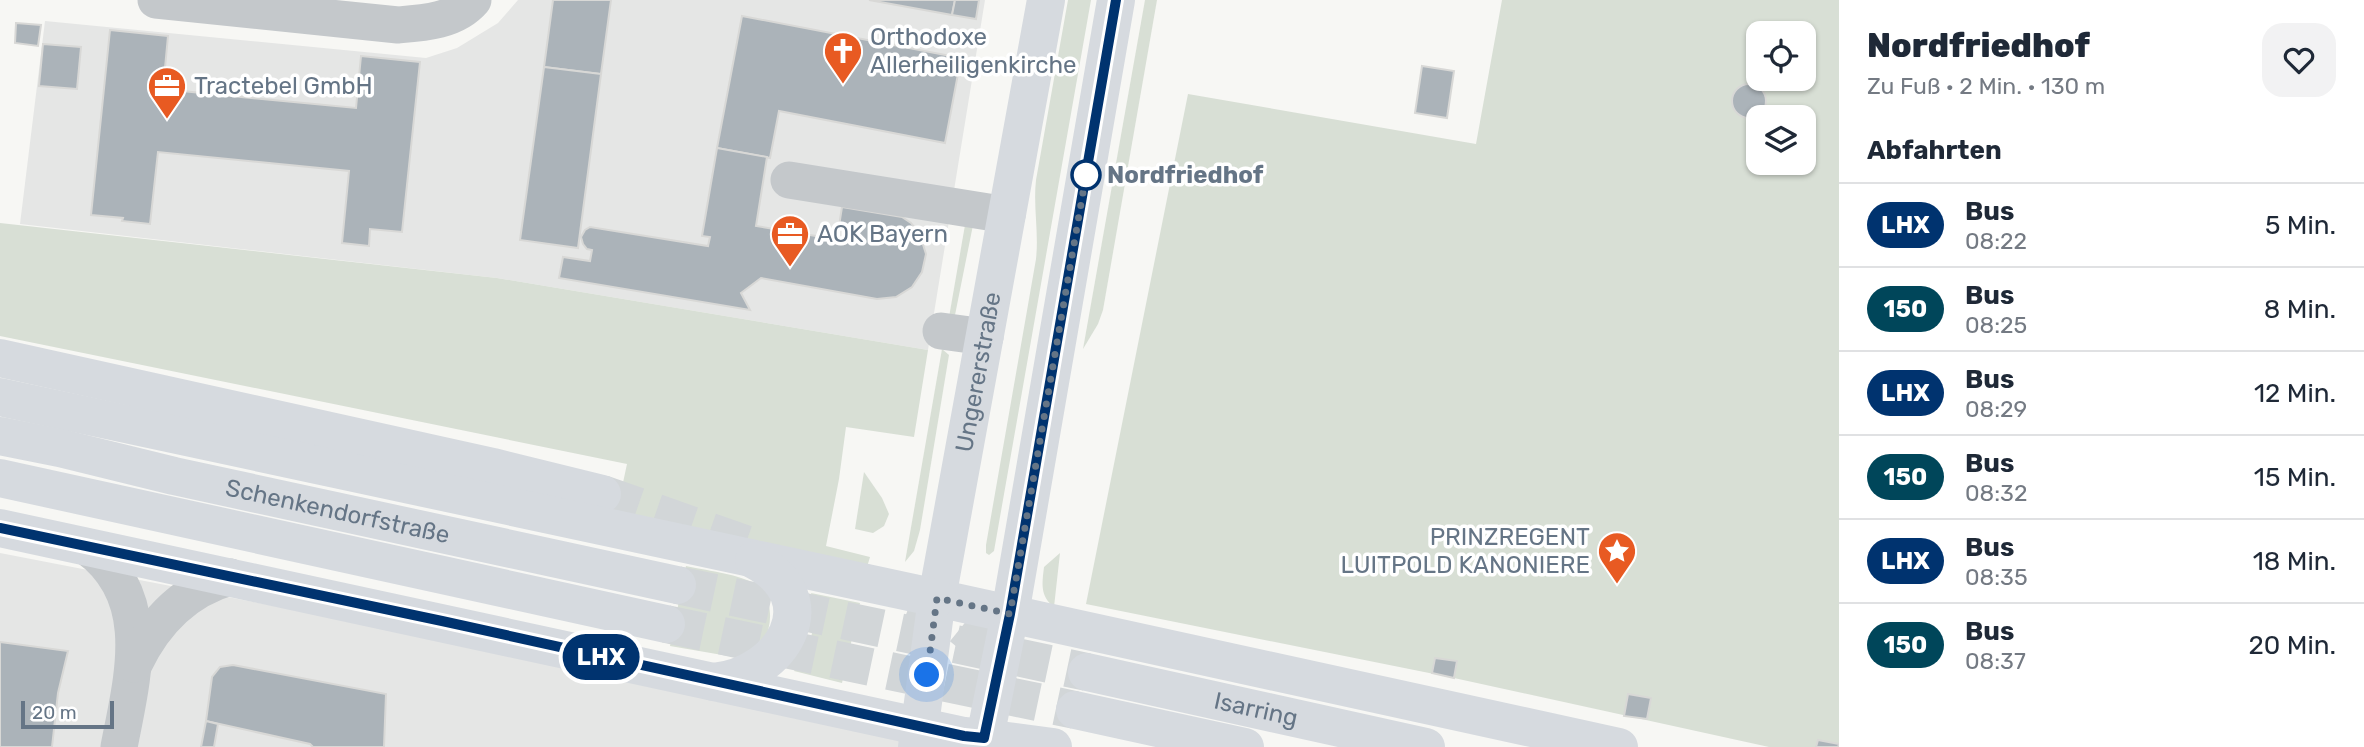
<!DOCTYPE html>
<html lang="de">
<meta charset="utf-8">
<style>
body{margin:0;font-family:Rubik,sans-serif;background:#f2f2f3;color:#1f2937;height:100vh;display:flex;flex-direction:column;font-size:26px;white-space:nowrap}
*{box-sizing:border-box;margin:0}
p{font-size:23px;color:#747a83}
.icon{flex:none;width:38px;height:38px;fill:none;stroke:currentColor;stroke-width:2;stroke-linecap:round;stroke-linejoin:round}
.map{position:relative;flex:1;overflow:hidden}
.details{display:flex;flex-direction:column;background:#fff;width:525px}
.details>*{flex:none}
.badge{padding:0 14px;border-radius:23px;font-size:24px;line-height:46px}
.controls{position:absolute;left:1746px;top:21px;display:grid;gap:14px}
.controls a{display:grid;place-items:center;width:70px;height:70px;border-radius:14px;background:#fff;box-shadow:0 2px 5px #0004;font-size:35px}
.scale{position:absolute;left:21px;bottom:18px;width:93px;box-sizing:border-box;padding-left:7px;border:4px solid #657586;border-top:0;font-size:19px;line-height:24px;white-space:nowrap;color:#657586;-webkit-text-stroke:5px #fff;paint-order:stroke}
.you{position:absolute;width:35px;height:35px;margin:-18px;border:5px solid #fff;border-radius:50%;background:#1a73e8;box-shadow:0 0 0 10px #1a73e833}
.map>.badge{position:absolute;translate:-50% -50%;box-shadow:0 0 0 4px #fff}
h2{padding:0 28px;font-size:26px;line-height:63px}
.round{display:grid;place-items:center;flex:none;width:74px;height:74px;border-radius:21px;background:#f2f2f3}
.overview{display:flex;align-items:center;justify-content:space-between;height:119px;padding:0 28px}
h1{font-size:33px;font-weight:800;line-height:52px}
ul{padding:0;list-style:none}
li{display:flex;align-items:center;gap:21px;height:84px;padding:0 28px;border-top:2px solid #e0e1e3}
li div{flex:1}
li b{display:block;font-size:26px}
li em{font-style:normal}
li .badge{min-width:77px;font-weight:700;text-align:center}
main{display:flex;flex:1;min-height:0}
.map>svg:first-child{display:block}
.built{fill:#e5e6e5}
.green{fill:#d8dfd5;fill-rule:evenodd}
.building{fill:#abb3b9;stroke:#d8d8d6;stroke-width:2}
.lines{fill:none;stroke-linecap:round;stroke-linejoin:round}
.highway-tunnel{stroke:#d2d6d8;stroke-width:38;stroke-dasharray:38 19;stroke-linecap:butt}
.minor{stroke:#c4c8cb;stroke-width:37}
.major{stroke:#d6dadf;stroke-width:38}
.highway{stroke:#d6dadf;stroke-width:38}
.line-casing{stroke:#fff;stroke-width:16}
.line{stroke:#00336f;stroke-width:10}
.walk{stroke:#657586;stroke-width:7;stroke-dasharray:0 12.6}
.stop-dot{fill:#fff;stroke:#00336f;stroke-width:3.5}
.labels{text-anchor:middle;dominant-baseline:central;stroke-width:7;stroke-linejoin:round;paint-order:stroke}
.poi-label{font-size:24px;fill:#657586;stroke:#fff;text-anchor:start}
.stop-label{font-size:24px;font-weight:bold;fill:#657586;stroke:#fff;text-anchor:start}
.street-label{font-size:24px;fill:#657586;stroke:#fff}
</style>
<main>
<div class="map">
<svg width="1839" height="747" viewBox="0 0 1839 747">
<rect width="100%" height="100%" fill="#f7f7f4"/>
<g class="built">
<polygon points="518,0 985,0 928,350 497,278 20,224 45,21 426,58 457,48 498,23"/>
<polygon points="0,553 957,738 955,747 0,747"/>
</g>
<g class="green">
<path d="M1068,0H1091L994,551L989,555L986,553V545L1036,259C1039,232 1033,207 1036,180Z"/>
<polygon points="1145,0 1157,0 1103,310 1098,324 1083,349"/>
<path d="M1502,0H1839V747H1769L1454,678L1086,604L1188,94L1476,144ZM1759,33H1804V79H1759ZM1759,117H1804V163H1759Z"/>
<polygon points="0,223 497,278 928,350 914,437 846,427 839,479 826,546 870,557 867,567 616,515 627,464 0,336"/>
<polygon points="965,225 973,225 954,320 948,323"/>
<polygon points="942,349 949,355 920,530 914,551 905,562"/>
<polygon points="864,472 882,498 889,514 884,526 873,533 855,529"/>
<path d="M1060,553L1054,607C1040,596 1042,584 1044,567Z"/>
<path d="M686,566C703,570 737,574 751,582C773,594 774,621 764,641L734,657L670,646Z"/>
<path d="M811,593L860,603L842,683L794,671C810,651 820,618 811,593Z"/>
</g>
<g class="building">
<polygon points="553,0 611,0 601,74 544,67"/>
<polygon points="869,0 955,0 952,15"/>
<polygon points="955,0 979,0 976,19 952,15"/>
<polygon points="742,16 961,58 945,143 779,111 770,158 717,148"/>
<polygon points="16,23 41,25 38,46 15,43"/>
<polygon points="110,30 168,36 163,89 262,99 356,108 361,56 420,62 402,232 370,229 369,246 342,243 349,171 158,152 150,224 122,221 123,218 91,215"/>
<polygon points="43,44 81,47 77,89 39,86"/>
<polygon points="1422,66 1454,71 1447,118 1415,113"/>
<polygon points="544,67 601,74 578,248 520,240"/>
<circle cx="1749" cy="101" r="17"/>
<polygon points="717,148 767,157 756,226 846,241 848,228 839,226 842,207 902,217 911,223 920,235 926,254 922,272 912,287 896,297 877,299 761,278 741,293 750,310 559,278 563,257 590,261 592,250 587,249 583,244 581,237 585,230 590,227 708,246 710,237 702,236"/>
<polygon points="0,642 68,651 58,693 52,747 0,747"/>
<polygon points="1435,658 1457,661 1454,678 1432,673"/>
<polygon points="233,665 386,694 384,747 313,747 310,744 206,721 212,677 220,667"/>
<polygon points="1628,694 1651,698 1647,719 1624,716"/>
<polygon points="206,721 218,724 214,747 201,747"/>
<polygon points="1818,740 1839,744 1838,747 1816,747"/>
</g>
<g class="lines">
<g class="highway-tunnel">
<polyline points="602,494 748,545"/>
<polyline points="677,585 1087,672"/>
<polyline points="910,604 955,621 992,651"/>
<polyline points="666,624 1075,710"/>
</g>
<g class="minor">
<path d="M156,0L398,25C424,23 455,21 473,0"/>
<polyline points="789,180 1007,215"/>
<polyline points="941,331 985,337"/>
<path d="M87,547C156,596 132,679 119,747"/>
<path d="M134,664C154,622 185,590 230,577"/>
</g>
<g class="major">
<polyline points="0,528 964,736 984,738"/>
<polyline points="937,598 1010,614"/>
<path id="s1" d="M917,747L937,598L1046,0"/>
<polyline points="983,747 1010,614 1116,0"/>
</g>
<g class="highway">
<polyline points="0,358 493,467 602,494"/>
<polyline points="0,397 937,598"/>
<path id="s2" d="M0,436L60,448L174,476L677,585"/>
<polyline points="0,478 666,624"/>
<polyline points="1010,614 1619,747"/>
<path id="s3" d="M1087,672L1426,747"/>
<path d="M714,682C782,675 829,599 754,560"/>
<polyline points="1075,710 1245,747"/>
<polyline points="984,738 1053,747"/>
</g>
</g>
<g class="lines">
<g class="line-casing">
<polyline id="line" points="0,528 442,621 964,736 984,738 1010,614 1116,0"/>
</g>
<use href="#line" class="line"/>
<polyline class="walk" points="927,675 937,598 1010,614 1086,175"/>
</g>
<defs>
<g id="church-pin" transform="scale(2.0125)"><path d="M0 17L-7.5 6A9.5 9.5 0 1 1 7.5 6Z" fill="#e85a22" stroke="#fff"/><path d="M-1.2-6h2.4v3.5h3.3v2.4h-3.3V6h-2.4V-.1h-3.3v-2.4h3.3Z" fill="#fff"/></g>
<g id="office-pin" transform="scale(2.0125)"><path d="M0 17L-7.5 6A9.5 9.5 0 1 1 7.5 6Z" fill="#e85a22" stroke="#fff"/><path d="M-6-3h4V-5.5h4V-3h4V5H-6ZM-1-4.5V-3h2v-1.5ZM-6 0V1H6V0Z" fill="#fff"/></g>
<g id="sight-pin" transform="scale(2.0125)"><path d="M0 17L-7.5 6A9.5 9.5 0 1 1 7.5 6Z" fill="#e85a22" stroke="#fff"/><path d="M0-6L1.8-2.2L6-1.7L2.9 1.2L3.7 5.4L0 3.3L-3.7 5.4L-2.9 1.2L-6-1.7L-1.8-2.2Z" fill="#fff"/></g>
</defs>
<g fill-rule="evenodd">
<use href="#church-pin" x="843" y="51"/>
<use href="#office-pin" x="167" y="86"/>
<use href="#office-pin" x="790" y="234"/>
<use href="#sight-pin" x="1617" y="551"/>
</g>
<circle class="stop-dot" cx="1086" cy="175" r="14"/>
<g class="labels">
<g class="poi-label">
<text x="870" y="37">Orthodoxe<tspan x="870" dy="28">Allerheiligenkirche</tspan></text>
<text x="194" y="86">Tractebel GmbH</text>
<text x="817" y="234">AOK Bayern</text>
<text x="1590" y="537" text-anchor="end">PRINZREGENT<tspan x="1590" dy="28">LUITPOLD KANONIERE</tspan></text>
</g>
<g class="stop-label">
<text x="1107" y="175">Nordfriedhof</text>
</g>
<g class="street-label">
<text stroke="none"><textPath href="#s1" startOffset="380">Ungererstraße</textPath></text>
<text stroke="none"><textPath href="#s2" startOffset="346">Schenkendorfstraße</textPath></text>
<text stroke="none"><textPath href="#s3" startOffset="173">Isarring</textPath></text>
</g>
</g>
</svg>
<div class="controls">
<a><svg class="icon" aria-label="locate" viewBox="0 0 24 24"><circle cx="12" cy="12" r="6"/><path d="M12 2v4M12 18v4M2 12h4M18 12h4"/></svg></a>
<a><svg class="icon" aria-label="layers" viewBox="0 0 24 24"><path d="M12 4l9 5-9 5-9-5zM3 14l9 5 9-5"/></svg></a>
</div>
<div class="scale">20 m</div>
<div class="you" style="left:927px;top:675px"></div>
<b class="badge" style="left:601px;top:657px;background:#00336f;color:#fff">LHX</b>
</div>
<section class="details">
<div class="overview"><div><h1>Nordfriedhof</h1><p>Zu Fuß · 2 Min. · 130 m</p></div><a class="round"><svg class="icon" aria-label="heart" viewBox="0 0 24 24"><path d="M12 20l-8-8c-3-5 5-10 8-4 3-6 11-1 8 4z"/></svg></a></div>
<h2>Abfahrten</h2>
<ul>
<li><span class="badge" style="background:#00336f;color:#fff">LHX</span><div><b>Bus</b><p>08:22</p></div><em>5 Min.</em></li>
<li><span class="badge" style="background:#00465a;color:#fff">150</span><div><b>Bus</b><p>08:25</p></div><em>8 Min.</em></li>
<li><span class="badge" style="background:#00336f;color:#fff">LHX</span><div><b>Bus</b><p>08:29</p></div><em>12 Min.</em></li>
<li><span class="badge" style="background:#00465a;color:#fff">150</span><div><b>Bus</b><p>08:32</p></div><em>15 Min.</em></li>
<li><span class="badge" style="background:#00336f;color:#fff">LHX</span><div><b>Bus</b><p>08:35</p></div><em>18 Min.</em></li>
<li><span class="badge" style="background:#00465a;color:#fff">150</span><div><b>Bus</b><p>08:37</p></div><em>20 Min.</em></li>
</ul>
</section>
</main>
